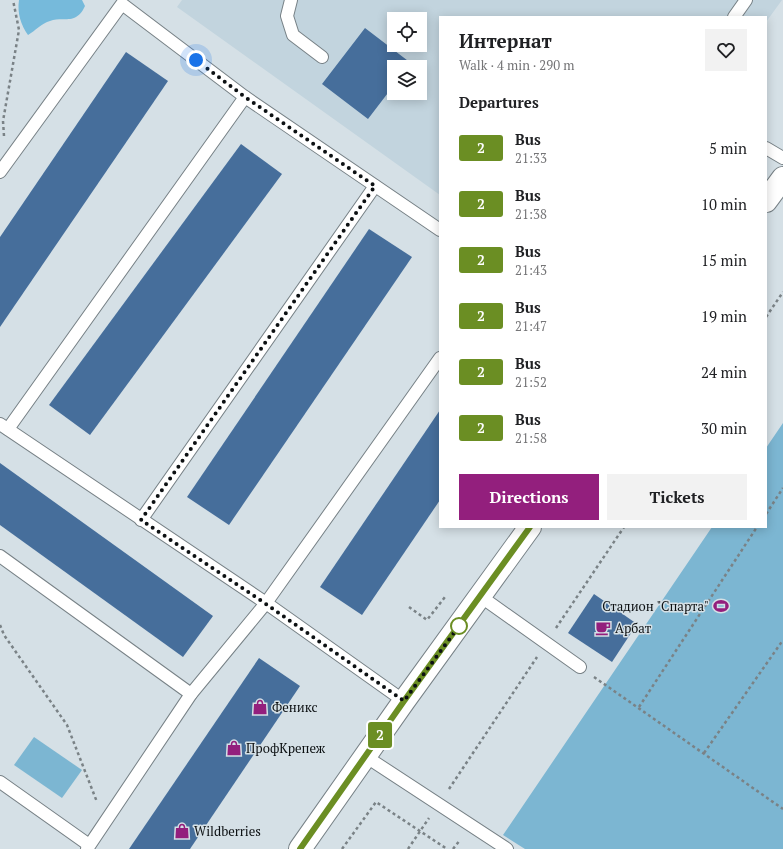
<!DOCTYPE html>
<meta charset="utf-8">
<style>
body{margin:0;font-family:"PT Serif",serif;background:#f2f2f2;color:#202124;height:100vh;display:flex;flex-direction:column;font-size:15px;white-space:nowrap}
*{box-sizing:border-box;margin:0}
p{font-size:13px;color:#757577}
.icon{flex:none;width:22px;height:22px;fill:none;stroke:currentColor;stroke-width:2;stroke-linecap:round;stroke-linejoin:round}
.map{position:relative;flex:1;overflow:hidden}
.details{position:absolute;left:439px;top:16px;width:328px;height:512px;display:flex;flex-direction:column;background:#fff;border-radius:0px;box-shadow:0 2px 10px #0003}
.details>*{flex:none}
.badge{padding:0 8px;border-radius:3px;font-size:14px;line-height:26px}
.controls{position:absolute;left:387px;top:12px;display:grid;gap:8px}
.controls a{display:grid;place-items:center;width:40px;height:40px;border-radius:0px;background:#fff;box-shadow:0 2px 10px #0003;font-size:20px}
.you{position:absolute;width:20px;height:20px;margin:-10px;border:3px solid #fff;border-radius:50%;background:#1a73e8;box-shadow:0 0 0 6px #1a73e833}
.map>.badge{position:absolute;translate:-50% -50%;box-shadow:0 0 0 2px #fff}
h2{padding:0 20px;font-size:15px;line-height:36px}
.round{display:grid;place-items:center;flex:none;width:42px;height:42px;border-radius:0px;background:#f2f2f2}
.head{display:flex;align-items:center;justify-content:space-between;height:68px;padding:0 20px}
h1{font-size:19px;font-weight:700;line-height:30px}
.primary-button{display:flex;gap:8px;margin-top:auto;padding:8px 20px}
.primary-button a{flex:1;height:46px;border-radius:0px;background:#931f7d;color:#fff;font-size:16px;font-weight:700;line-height:46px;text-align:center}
.primary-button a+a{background:#f2f2f2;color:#202124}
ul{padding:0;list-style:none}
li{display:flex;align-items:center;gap:12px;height:56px;padding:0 20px}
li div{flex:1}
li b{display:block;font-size:15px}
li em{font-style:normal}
li .badge{min-width:44px;font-weight:700;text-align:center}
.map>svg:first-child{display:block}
.built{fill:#c2d4de;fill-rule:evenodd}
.green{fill:#7cb6d2}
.forest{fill:#76badb}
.building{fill:#466e9b}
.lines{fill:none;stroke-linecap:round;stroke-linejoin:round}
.service-casing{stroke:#778186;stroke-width:14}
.secondary-casing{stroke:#778186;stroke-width:24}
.path{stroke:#7a8286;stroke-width:2.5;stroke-dasharray:3 3;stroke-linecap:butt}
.service{stroke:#fff;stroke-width:12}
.secondary{stroke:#fff;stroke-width:22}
.line-casing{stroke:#fff;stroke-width:9}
.line{stroke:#6b8e23;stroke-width:6}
.walk{stroke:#0c1012;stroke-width:4;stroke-dasharray:0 7.2}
.stop-dot{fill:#fff;stroke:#6b8e23;stroke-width:2}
.labels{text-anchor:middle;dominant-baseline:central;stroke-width:3;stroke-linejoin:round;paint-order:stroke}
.poi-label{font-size:13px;fill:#0c1012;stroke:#d5e0e6;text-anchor:start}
</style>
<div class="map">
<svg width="783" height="849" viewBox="0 0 783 849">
<rect width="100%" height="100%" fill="#d5e0e6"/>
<path class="built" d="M182,0H782L766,22V17H440V195L177,7ZM394,19H420V45H394ZM394,67H420V93H394Z"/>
<g class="green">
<polygon points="783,423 783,849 525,849 503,835 712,527 766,527 766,448"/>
<polygon points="34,737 82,770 62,798 14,765"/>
</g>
<path class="forest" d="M19,0H82L85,6C76,26 62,16 50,21C42,23 35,31 28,35C21,25 17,13 19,0Z"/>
<g class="building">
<polygon points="365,28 416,67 394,67 394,85 368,119 322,84"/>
<polygon points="126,52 168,81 0,327 0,237"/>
<polygon points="241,144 282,174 90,435 49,405"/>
<polygon points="369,229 412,257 229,525 187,497"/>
<polygon points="440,410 440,500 362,615 320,587"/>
<polygon points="0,463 213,616 183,657 0,525"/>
<polygon points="594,594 637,624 612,662 568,633"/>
<polygon points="259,658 300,686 190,849 129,849"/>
</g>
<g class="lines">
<g class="service-casing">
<g id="service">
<polyline points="291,0 287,16 293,35 322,57"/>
<polyline points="734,17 746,0"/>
<polyline points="766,148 783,158"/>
<polyline points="0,172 122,4 245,97 440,230"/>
<polyline points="0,424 266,603 404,701"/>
<polyline points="8,429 245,97"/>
<polyline points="141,520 375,186"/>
<polyline points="0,556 191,694"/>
<polyline points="480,596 580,667"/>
<polyline points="365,756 507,849"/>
<polyline points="0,782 89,845"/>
<polyline points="87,849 191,694 266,603 440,358"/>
</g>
</g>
<g class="secondary-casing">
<g id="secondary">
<polyline points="766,201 783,178"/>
<polyline points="300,849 404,701 530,527"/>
</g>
</g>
<g class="path">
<polyline points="4,136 3,121 19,30 13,0"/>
<polyline points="766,317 783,292"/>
<polyline points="766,514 783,488"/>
<polyline points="409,607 427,620 445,597"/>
<polyline points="0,625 4,635 67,725 97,802"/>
<polyline points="556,628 624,527"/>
<polyline points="594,677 783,809"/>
<polyline points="639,707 757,527"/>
<polyline points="704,753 783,640"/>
<polyline points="449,789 537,657"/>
<polyline points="342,849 376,802 447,849"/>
<polyline points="408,849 429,818"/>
<polyline points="453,849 460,840"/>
</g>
<use href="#service" class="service"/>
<use href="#secondary" class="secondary"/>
</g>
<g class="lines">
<g class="line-casing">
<polyline id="line" points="300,849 404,701 530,527"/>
</g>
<use href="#line" class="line"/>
<polyline class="walk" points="196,60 245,97 375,186 141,520 266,604 404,701 459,626"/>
</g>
<defs>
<g id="stadium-bare" transform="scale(1.2)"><path d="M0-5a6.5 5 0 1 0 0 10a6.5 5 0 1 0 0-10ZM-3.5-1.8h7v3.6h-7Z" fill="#931f7d" stroke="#d5e0e6" stroke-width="2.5" paint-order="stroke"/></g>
<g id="cafe-bare" transform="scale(1.2)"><path d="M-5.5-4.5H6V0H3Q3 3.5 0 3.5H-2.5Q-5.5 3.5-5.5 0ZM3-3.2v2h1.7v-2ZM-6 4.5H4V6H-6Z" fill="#931f7d" stroke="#d5e0e6" stroke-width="2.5" paint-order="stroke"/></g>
<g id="shop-bare" transform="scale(1.2)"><path d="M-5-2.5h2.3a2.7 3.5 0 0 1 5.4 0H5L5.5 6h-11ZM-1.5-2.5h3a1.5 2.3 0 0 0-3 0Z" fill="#931f7d" stroke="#d5e0e6" stroke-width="2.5" paint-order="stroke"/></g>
</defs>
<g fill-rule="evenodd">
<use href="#stadium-bare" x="721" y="606"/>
<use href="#cafe-bare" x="603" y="628"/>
<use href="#shop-bare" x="260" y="707"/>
<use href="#shop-bare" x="234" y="748"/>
<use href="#shop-bare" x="182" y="831"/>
</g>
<circle class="stop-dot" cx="459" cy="626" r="8"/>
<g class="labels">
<g class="poi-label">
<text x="709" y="606" text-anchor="end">Стадион "Спарта"</text>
<text x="615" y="628">Арбат</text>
<text x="272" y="707">Феникс</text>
<text x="246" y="748">ПрофКрепеж</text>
<text x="194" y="831">Wildberries</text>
</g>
</g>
</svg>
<div class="controls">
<a><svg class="icon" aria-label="locate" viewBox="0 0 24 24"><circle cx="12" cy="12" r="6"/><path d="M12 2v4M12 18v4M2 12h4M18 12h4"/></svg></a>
<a><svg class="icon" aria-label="layers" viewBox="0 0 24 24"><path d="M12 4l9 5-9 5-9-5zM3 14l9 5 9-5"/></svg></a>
</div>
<div class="you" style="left:196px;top:60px"></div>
<b class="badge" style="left:380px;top:735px;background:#6b8e23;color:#fff">2</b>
<section class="details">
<div class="head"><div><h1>Интернат</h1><p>Walk · 4 min · 290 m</p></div><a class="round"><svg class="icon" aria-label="heart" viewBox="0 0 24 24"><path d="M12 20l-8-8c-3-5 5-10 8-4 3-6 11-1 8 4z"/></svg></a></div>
<h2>Departures</h2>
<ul>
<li><span class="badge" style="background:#6b8e23;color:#fff">2</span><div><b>Bus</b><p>21:33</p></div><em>5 min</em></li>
<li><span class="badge" style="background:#6b8e23;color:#fff">2</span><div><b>Bus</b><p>21:38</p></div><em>10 min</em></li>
<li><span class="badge" style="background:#6b8e23;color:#fff">2</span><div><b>Bus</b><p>21:43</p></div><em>15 min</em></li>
<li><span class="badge" style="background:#6b8e23;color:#fff">2</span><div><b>Bus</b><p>21:47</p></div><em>19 min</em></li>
<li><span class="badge" style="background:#6b8e23;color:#fff">2</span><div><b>Bus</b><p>21:52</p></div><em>24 min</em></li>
<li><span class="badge" style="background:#6b8e23;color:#fff">2</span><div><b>Bus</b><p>21:58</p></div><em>30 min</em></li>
</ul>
<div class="primary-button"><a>Directions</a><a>Tickets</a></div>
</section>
</div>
